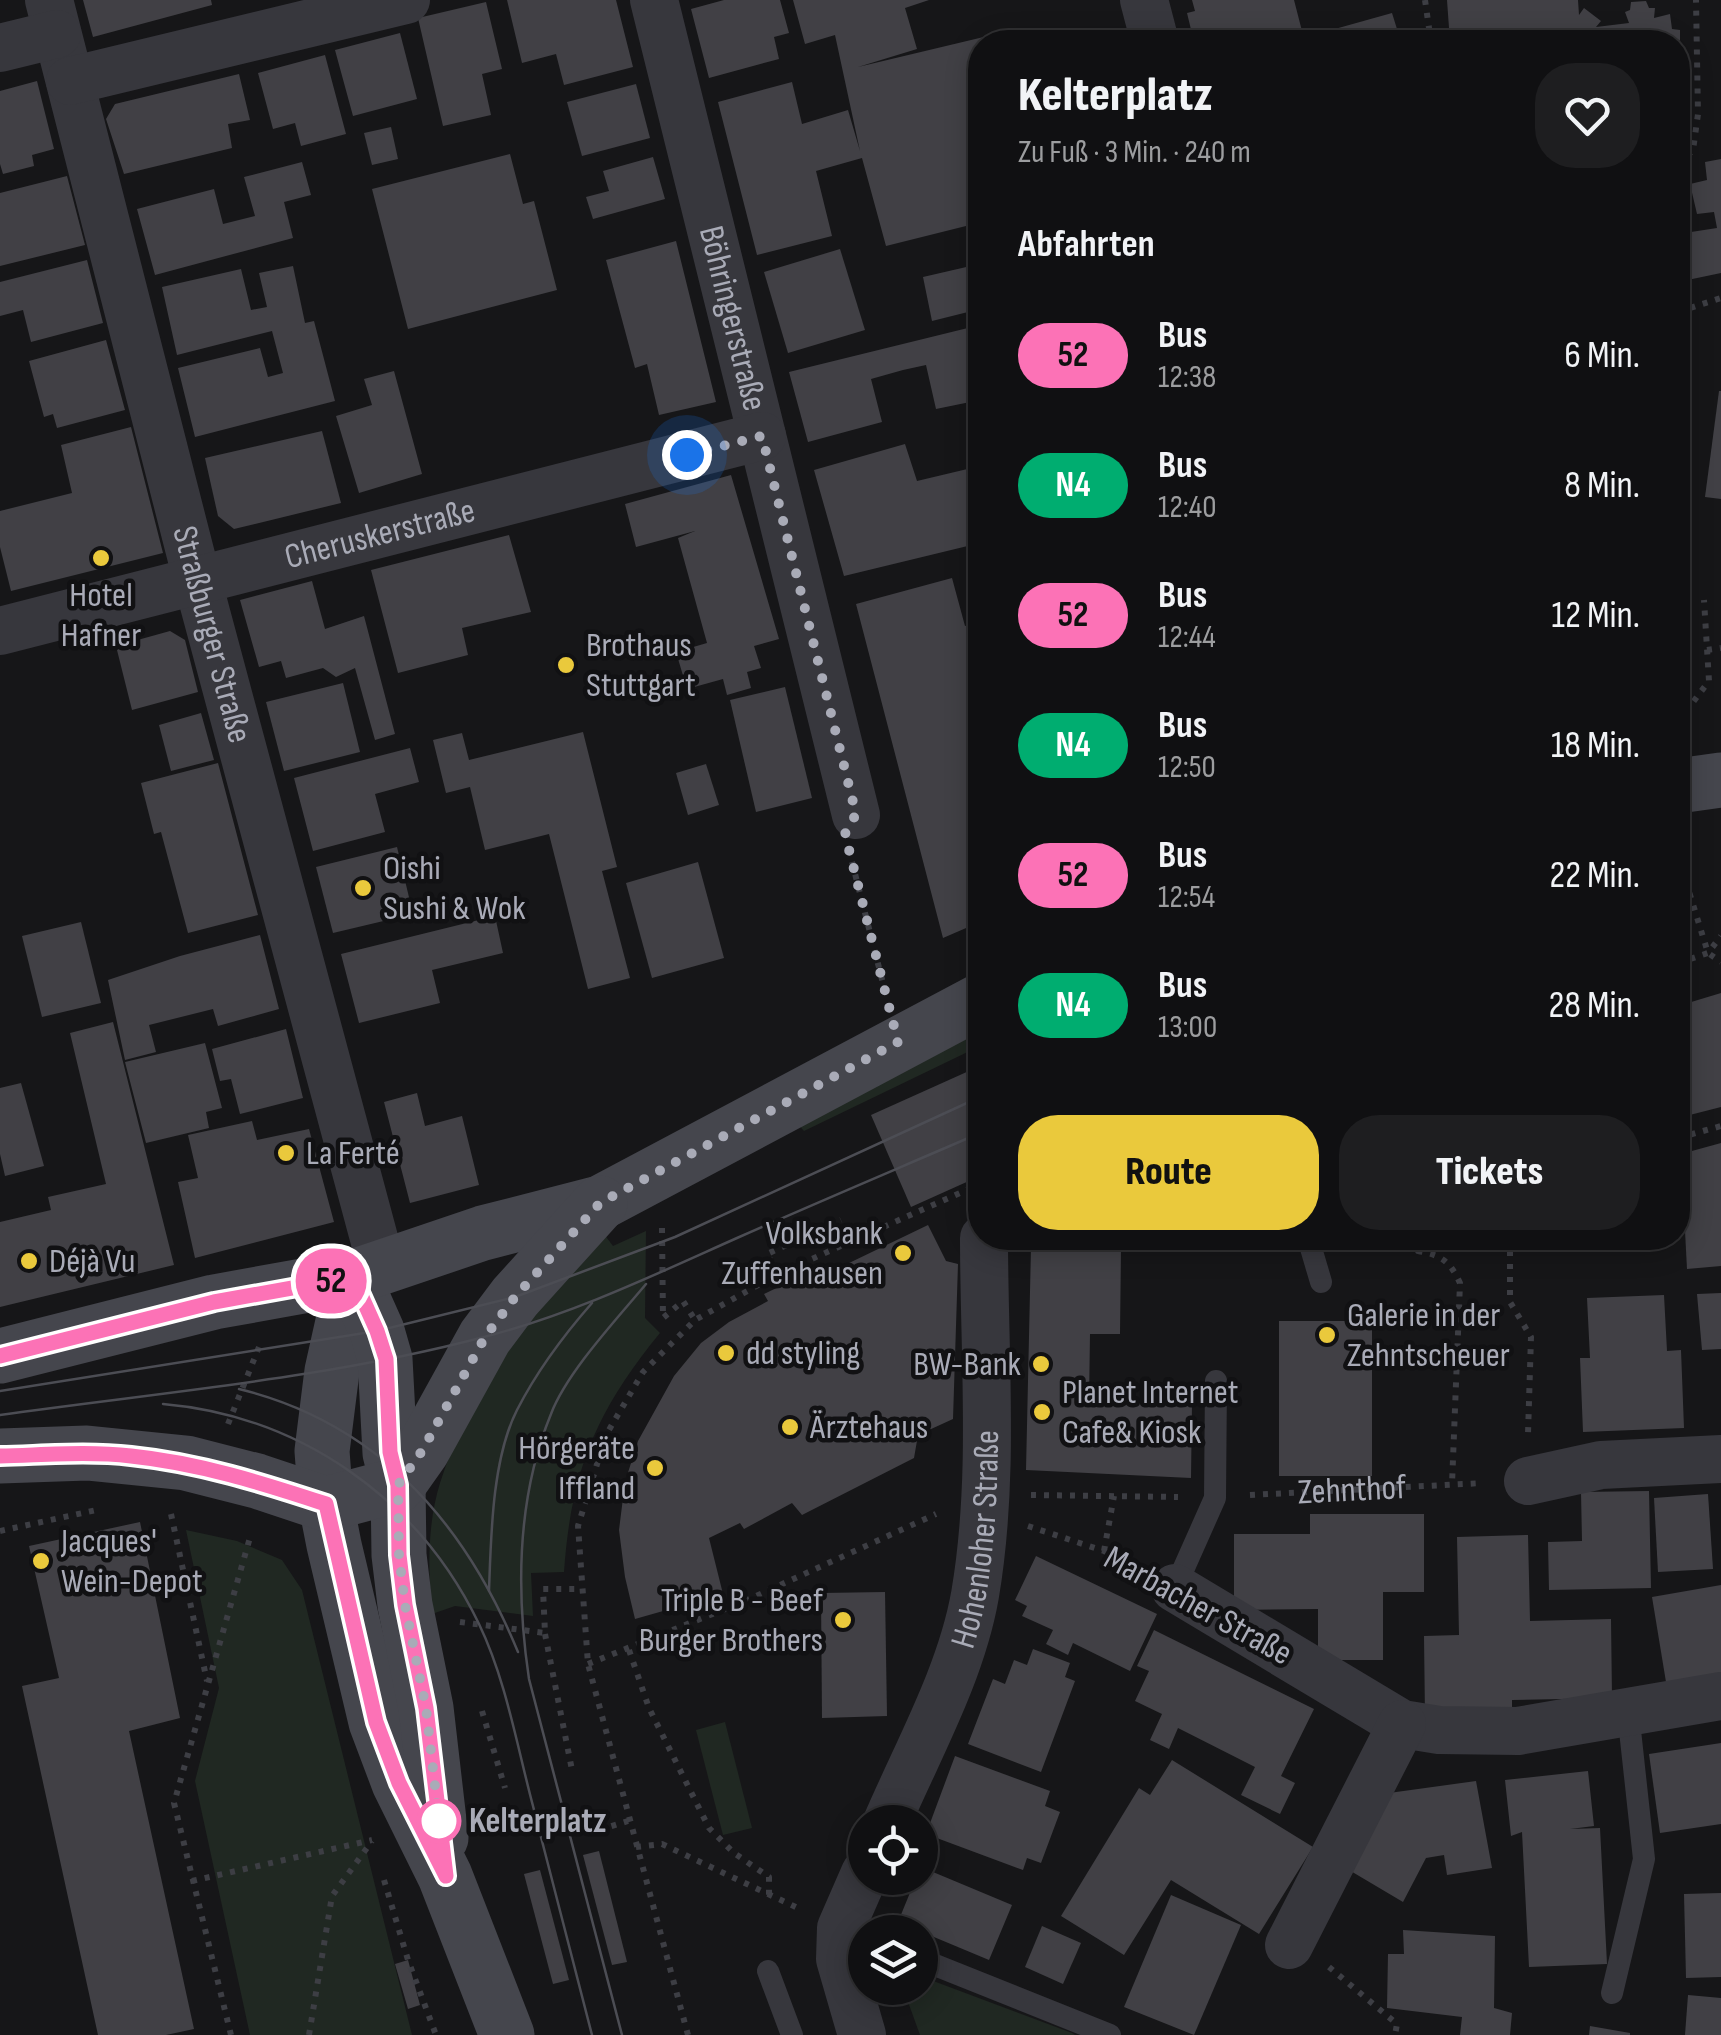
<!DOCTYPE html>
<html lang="de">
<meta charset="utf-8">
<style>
body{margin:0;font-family:"Sofia Sans Condensed",sans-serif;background:#1e1e20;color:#f1f3f6;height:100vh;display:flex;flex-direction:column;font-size:38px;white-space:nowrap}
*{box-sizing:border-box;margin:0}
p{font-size:32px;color:#9c9d9f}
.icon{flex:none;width:55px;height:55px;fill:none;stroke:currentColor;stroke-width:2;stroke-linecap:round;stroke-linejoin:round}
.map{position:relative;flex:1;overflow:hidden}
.side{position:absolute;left:968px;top:30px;width:722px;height:1220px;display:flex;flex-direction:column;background:#101012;border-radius:40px;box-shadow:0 5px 25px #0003,0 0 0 2px #303032}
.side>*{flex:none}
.badge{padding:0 20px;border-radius:32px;font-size:35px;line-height:65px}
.fabs{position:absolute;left:848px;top:1805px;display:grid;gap:20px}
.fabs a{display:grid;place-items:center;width:90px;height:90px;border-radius:50%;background:#101012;box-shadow:0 5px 25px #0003,0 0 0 2px #303032;font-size:50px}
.you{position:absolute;width:50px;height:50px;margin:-25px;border:8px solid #fff;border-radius:50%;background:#1a73e8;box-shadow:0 0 0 15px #1a73e833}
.map>.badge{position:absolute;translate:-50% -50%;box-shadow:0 0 0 5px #fff}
h2{padding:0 50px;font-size:38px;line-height:90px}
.round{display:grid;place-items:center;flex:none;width:105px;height:105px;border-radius:40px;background:#1e1e20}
.overview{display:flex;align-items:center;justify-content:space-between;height:170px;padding:0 50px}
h1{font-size:48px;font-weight:800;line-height:75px}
.action{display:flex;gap:20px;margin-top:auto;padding:20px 50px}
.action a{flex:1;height:115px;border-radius:40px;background:#eac93c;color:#111;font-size:40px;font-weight:800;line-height:115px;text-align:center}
.action a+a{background:#1e1e20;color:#f1f3f6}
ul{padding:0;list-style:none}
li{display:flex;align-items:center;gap:30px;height:130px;padding:0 50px}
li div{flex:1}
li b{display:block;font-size:38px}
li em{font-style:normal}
li .badge{min-width:110px;font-weight:700;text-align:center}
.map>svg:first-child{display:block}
.green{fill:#202822}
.water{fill:#2d333b}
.building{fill:#414045}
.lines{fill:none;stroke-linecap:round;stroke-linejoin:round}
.path{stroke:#3d3e44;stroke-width:6;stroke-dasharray:5 8;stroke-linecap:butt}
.service{stroke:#37373d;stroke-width:22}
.minor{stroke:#37373d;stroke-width:48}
.secondary{stroke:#45464d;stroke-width:55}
.tram{stroke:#4c4d54;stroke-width:2.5}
.line-casing{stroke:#fff;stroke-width:22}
.line{stroke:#fc72b6;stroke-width:15}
.walk{stroke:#a9abb7;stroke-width:10;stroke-dasharray:0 18}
.poi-dot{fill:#eac93c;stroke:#111113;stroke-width:4}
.stop-dot{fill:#fff;stroke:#fc72b6;stroke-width:5}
.labels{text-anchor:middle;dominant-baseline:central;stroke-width:9;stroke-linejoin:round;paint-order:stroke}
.street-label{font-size:35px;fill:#a9abb7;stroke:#111113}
.poi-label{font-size:35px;fill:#a9abb7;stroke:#111113;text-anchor:start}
.stop-label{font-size:35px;font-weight:bold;fill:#a9abb7;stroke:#111113;text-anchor:start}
</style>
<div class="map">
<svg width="1721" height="2035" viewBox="0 0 1721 2035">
<rect width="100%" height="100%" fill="#161618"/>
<g class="green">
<polygon points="980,1030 980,1046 804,1131 797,1123"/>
<path d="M646,1231L645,1318L660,1333C596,1411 571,1471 564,1572L531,1573L533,1616L455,1606L432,1614C428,1571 427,1525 440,1483C463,1410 507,1342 554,1282C568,1265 587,1250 604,1234L613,1246Z"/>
<polygon points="186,1530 237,1541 282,1560 302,1590 412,2035 250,2035 195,1781 219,1688"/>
<polygon points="725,1722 752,1828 723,1835 696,1730"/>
<polygon points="920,1976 1072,2033 1075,2035 920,2035 903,1988 920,1988"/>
</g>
<polygon class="water" points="1688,580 1692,670 1678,671 1678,581"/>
<g class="building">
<polygon points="83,0 211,0 212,5 93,37"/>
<polygon points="507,0 616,0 633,67 564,85 556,54 522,63"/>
<polygon points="724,0 780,0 789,33 774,37 779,59 709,78 691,9"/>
<polygon points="793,0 929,0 905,8 917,49 858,67 992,35 994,42 980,42 980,152 971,154 980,193 980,215 970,225 886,246 862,158 816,171 832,236 757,255 718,102 792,82 802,124 848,110 860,151 835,35 805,44"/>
<polygon points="1192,0 1294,0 1302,31 1259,42 1194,42 1187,13 1195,11"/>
<polygon points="1447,0 1578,0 1579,15 1584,8 1601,21 1596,27 1629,23 1625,12 1630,10 1631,2 1646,1 1649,8 1655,8 1654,18 1670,14 1672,29 1680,30 1680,40 1677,42 1455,42 1455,36 1446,34 1446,28 1449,28"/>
<polygon points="486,2 502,69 482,74 491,115 443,126 418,18"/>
<polygon points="1392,13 1401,42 1292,42 1292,41"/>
<polygon points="400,33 417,99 353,116 335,50"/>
<polygon points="325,55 346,134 301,146 295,123 273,129 258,73"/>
<polygon points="239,74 250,120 228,124 232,148 124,174 106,119 115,104"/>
<polygon points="37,81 54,149 32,155 34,166 3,174 0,164 0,91"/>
<polygon points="636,84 650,138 582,156 567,102"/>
<polygon points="391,127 398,159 372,165 364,133"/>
<polygon points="510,154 523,204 534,201 557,290 408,329 372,189"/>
<polygon points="653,157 665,199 593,219 586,197 609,191 603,171"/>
<polygon points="1721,159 1721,273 1678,282 1678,234 1717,228 1714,212 1697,214 1690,184 1707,180 1705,162"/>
<polygon points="302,162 311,195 284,202 293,238 155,275 137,209 214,189 223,224 255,216 244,177"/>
<polygon points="67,176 85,245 0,266 0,193"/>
<polygon points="676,241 716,402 659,415 647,364 635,368 606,260"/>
<polygon points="840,249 865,330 788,353 764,272"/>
<polygon points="87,260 103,323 31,342 23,310 0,316 0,282"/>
<polygon points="975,265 980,284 980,309 932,321 923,277"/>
<polygon points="293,266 305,323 314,321 335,401 195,437 178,368 260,348 268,377 283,373 272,331 177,355 162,287 241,269 251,310 267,307 259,273"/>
<polygon points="980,325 980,400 936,409 926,365 903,370 871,379 882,422 808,442 789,372"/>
<polygon points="106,340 125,410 57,428 53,414 44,417 29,361"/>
<polygon points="394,371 422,474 359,493 336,416 372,405 364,379"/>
<polygon points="1719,391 1721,391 1721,499 1705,497"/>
<polygon points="131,427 163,553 11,591 0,547 0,511 72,493 61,445"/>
<polygon points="322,431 341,503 234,529 218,516 205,458"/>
<polygon points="905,444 917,481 980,466 980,543 844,576 814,470"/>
<polygon points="731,475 779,639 754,646 761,668 747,672 751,688 727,695 723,679 687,689 676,652 707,643 678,538 695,531 636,547 625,504"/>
<polygon points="509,535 531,612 462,628 468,655 398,673 371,570"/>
<polygon points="952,578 965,626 980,622 980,922 943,938 856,604"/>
<polygon points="312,581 325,629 364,616 395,734 375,740 355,668 336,677 323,668 286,678 281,661 259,667 240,600"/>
<polygon points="170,631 185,640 198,692 132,710 116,646"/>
<polygon points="343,683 360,752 284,771 266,702"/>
<polygon points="785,687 812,798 756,812 730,700"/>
<polygon points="201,713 214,760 171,771 159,725"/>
<polygon points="583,732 617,867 602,871 630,978 588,989 549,834 485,850 470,787 446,793 433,740 462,733 469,760"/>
<polygon points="410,748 419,782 375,794 385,832 313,851 294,778"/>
<polygon points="218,763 258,915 188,933 161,832 154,834 141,783"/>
<polygon points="706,764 719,805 688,815 676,773"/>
<polygon points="397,847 413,914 333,933 316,867"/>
<polygon points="698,862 724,958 652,978 626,883"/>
<polygon points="495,916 503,953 432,970 440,1003 359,1023 341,954"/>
<polygon points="81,922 101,1003 42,1017 22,936"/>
<polygon points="260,935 279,1009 218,1026 213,1009 149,1025 156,1052 125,1060 108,980 180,956"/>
<polygon points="1721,993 1721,1107 1678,1118 1678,1006"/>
<polygon points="113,1022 174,1265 0,1307 0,1222 51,1210 48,1197 106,1184 70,1033"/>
<polygon points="286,1029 303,1098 240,1114 231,1079 220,1081 212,1049"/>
<polygon points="205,1043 222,1108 206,1112 209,1128 146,1143 125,1062"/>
<polygon points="980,1066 980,1176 911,1207 871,1115"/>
<polygon points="21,1083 44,1166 5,1176 0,1154 0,1088"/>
<polygon points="417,1093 425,1126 462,1116 479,1185 410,1203 384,1102"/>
<polygon points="252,1121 257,1140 309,1129 334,1222 195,1258 178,1182 198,1178 188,1135"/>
<polygon points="1721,1143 1721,1266 1687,1269 1681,1154"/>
<polygon points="928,1225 946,1261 958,1264 953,1419 918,1435 914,1458 802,1515 792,1503 744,1529 740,1523 709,1538 723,1594 635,1619 625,1577 619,1530 625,1482 638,1441 674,1376 701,1343 729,1322 768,1301 764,1294 816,1269 820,1277"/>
<polygon points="1031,1247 1121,1248 1120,1334 1090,1334 1089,1402 1192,1403 1191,1478 1026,1470"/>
<polygon points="1721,1293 1721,1349 1702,1350 1697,1294"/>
<polygon points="1664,1295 1667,1351 1681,1350 1684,1428 1583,1432 1580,1358 1590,1358 1587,1298"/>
<rect x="1279" y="1321" width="93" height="155"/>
<polygon points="1649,1491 1651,1588 1549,1590 1548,1542 1582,1541 1581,1492"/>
<polygon points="1708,1494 1713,1569 1658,1572 1654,1498"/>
<polygon points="1310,1514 1424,1514 1424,1592 1383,1592 1383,1660 1318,1660 1318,1609 1234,1610 1234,1534 1310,1534"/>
<polygon points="140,1522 180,1718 129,1731 194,2029 166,2035 98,2035 22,1686 59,1678 29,1546"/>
<polygon points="1528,1535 1530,1621 1611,1619 1612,1698 1512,1700 1512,1716 1425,1718 1424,1636 1459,1635 1457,1537"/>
<polygon points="1036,1556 1157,1614 1130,1671 1073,1643 1068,1655 1046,1644 1053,1630 1022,1616 1027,1606 1015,1600"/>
<polygon points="1721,1585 1721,1673 1666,1682 1652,1597"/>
<polygon points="885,1592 887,1716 822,1718 821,1593"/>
<polygon points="1154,1630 1314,1709 1281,1776 1295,1783 1280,1814 1241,1795 1255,1767 1178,1728 1169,1749 1150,1740 1162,1714 1135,1701 1149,1671 1137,1666"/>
<polygon points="1033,1649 1070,1663 1065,1677 1075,1681 1041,1772 968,1744 993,1679 1005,1684 1014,1660 1027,1665"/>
<polygon points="1721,1743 1721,1824 1660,1833 1649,1754"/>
<polygon points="955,1756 1050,1791 1045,1806 1060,1812 1041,1863 1027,1858 1023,1870 926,1834"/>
<polygon points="1172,1760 1313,1847 1259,1934 1171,1880 1124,1955 1061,1916 1139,1788 1150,1795"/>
<polygon points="1588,1771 1594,1826 1570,1829 1600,1828 1607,1964 1529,1967 1522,1832 1511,1836 1505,1780"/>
<polygon points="1476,1781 1492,1868 1447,1875 1444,1855 1426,1858 1403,1902 1349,1870 1389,1793"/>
<polygon points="599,1851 627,1962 612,1965 583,1855"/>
<polygon points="921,1867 1012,1905 989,1960 898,1922 916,1878 920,1878"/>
<polygon points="540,1870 569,1980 553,1984 524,1874"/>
<polygon points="1721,1893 1721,1977 1686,1978 1684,1894"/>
<polygon points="1171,1895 1241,1925 1194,2035 1124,2007"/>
<polygon points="1042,1926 1081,1943 1063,1984 1025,1967"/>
<polygon points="1403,1930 1495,1936 1494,2008 1512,2013 1510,2035 1460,2035 1462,2017 1387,2008 1388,1954 1404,1954"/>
<polygon points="408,1960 420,2005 408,2009 395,1964"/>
<polygon points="1688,1995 1721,1998 1721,2035 1685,2035"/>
<polygon points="1590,2026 1630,2033 1630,2035 1589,2035"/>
</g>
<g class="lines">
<g class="path">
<polyline points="1425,0 1431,42"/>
<polyline points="1678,165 1693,150 1698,114 1696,0"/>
<polyline points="1678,312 1721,298"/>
<polyline points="1707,650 1721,648"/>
<polyline points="1678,722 1709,681 1704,600"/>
<polyline points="1678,856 1708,953 1721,962"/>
<polyline points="852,862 886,995"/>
<polyline points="1678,963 1708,953 1721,936"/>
<polyline points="1678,1138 1721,1126"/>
<polyline points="662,1228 663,1318 683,1301 695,1320"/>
<path d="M1414,1238L1418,1251C1441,1255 1450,1261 1460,1283L1452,1484"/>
<polyline points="1510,1238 1510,1302 1531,1337 1528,1434"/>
<polyline points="778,1274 767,1254 841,1220"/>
<polyline points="228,1424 259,1347"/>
<polyline points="1031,1495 1178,1497"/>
<path id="s1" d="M1250,1495L1483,1483"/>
<polyline points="171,1514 207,1681"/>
<polyline points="1028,1526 1104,1551 1133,1566"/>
<polyline points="0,1531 101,1509"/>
<polyline points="1104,1551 1114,1496"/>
<polyline points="460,1622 545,1633 543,1589 580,1589"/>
<polyline points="545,1634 572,1770"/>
<polyline points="629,1650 649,1708 709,1828 734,1853 769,1877 769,1895"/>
<polyline points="588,1664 745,1601 936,1514"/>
<polyline points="482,1711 505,1788"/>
<polyline points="599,1830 628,1821"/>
<polyline points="636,1847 662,1844 800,1909"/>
<polyline points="384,1880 408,1960 436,2035"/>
<polyline points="192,1881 372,1840"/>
<polyline points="1329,1967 1397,2024 1395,2035"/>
<polyline points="231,2035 174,1803 251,1534"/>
<polyline points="309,2035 332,1896 372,1841"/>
<polyline points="688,2035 588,1664 578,1526 606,1435 643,1372 695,1320 778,1274 980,1184"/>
</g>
<g class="service">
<polyline points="1308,1238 1321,1282"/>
<polyline points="1175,1588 1215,1498 1216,1381"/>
<polyline points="920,1959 1110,2035"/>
<polyline points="768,1971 792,2035"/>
<polyline points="1612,1993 1644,1859 1628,1712"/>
</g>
<g class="minor">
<path id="s2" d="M49,0L197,579L382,1268"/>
<path id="s3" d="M654,0L856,815"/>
<polyline points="1144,0 1155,42"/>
<polyline points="0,48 57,34"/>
<polyline points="70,81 406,0"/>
<path id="s4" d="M0,631L762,436"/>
<polyline points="1528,1481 1601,1465 1721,1459"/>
<polyline points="1175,1588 1402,1724 1439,1730 1518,1731 1721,1696"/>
<path id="s5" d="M887,1822C918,1750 961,1674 975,1595C995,1478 984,1356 984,1238"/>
<polyline points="1289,1945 1402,1724"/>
<polyline points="862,2035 840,1959 841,1928 865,1873"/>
</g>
<g class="secondary">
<polyline points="1678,786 1721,780"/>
<polyline points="353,1277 332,1371 322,1451 326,1504 334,1545 376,1722 399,1783 445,1876 507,2035"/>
<polyline points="353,1277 377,1331 385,1359 390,1453 398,1485 399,1555 405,1605 426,1708 441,1838"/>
<polyline points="0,1356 214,1302 353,1277 483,1233 600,1203 980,1001"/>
<polyline points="0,1456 87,1453 186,1463 257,1481 326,1504 398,1485 422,1451 485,1337 515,1297 600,1203"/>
</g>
<g class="tram">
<path d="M239,1389C378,1423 465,1523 518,1652"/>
<polyline points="0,1391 377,1331 515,1297 675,1237 980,1097"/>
<path d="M163,1404C301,1416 419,1499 479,1624C506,1680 517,1746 533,1806C553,1882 572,1959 592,2035"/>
<path d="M0,1415C162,1392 325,1379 484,1337C573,1314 654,1275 737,1238C818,1202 899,1168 980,1133"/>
<path d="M489,1591C491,1536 492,1459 517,1410C537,1371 563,1336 592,1303"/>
<path d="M622,2035L529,1679C516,1592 517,1497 551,1414C567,1372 617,1319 646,1284"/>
</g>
</g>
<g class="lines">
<g class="line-casing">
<path id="line" d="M0,1356L214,1302L353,1277L377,1331L386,1359L390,1452L398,1485L399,1555L405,1605L426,1708L446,1876L399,1783L376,1722L326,1504C262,1483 199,1463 131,1456C88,1451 44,1455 0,1456"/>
</g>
<use href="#line" class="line"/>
<polyline class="walk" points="439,1821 426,1708 405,1605 399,1555 398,1485 422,1451 485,1337 515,1297 600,1203 898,1042 845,834 856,814 762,436 687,455"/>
</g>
<g class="poi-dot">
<circle cx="101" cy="558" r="10"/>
<circle cx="566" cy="665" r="10"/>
<circle cx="363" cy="888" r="10"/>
<circle cx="286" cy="1153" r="10"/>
<circle cx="903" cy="1253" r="10"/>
<circle cx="29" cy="1261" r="10"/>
<circle cx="1327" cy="1335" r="10"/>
<circle cx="726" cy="1353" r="10"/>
<circle cx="1041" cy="1364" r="10"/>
<circle cx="1042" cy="1412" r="10"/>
<circle cx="790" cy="1427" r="10"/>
<circle cx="655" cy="1468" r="10"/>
<circle cx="41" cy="1561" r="10"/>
<circle cx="843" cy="1620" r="10"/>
</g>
<circle class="stop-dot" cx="439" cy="1821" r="20"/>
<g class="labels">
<g class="street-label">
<text stroke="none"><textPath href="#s3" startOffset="328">Böhringerstraße</textPath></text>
<text stroke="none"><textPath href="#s4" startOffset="392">Cheruskerstraße</textPath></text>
<text stroke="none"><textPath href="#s2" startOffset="655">Straßburger Straße</textPath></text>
<text stroke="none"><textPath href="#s1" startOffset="102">Zehnthof</textPath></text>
<text stroke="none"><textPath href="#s5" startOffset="300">Hohenloher Straße</textPath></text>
<text transform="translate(1198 1606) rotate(29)">Marbacher Straße</text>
</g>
<g class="poi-label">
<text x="101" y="595" text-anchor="middle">Hotel<tspan x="101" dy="40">Hafner</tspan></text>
<text x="586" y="645">Brothaus<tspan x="586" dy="40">Stuttgart</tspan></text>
<text x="383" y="868">Oishi<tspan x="383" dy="40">Sushi &amp; Wok</tspan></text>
<text x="306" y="1153">La Ferté</text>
<text x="883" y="1233" text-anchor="end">Volksbank<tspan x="883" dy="40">Zuffenhausen</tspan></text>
<text x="49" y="1261">Déjà Vu</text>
<text x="1347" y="1315">Galerie in der<tspan x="1347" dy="40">Zehntscheuer</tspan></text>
<text x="746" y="1353">dd styling</text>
<text x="1021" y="1364" text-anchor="end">BW-Bank</text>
<text x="1062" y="1392">Planet Internet<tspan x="1062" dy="40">Cafe&amp; Kiosk</tspan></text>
<text x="810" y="1427">Ärztehaus</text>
<text x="635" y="1448" text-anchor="end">Hörgeräte<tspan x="635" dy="40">Iffland</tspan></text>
<text x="61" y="1541">Jacques'<tspan x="61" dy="40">Wein-Depot</tspan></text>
<text x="823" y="1600" text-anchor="end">Triple B - Beef<tspan x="823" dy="40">Burger Brothers</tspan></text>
</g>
<g class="stop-label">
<text x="469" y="1821">Kelterplatz</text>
</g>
</g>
</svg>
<div class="fabs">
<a><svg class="icon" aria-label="locate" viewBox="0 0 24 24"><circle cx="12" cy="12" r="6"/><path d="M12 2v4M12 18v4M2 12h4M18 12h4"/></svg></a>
<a><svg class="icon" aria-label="layers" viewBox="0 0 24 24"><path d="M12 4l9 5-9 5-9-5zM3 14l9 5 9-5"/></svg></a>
</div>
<div class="you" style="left:687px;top:455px"></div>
<b class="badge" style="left:331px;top:1281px;background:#fc72b6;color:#111">52</b>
<section class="side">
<div class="overview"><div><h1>Kelterplatz</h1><p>Zu Fuß · 3 Min. · 240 m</p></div><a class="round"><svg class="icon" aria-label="heart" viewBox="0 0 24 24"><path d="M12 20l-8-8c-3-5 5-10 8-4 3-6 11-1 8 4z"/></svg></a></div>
<h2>Abfahrten</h2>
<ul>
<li><span class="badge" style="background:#fc72b6;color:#111">52</span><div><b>Bus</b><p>12:38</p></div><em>6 Min.</em></li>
<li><span class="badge" style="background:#00ad70;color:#fff">N4</span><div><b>Bus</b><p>12:40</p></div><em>8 Min.</em></li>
<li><span class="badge" style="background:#fc72b6;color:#111">52</span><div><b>Bus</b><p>12:44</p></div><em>12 Min.</em></li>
<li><span class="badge" style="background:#00ad70;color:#fff">N4</span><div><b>Bus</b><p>12:50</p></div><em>18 Min.</em></li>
<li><span class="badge" style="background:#fc72b6;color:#111">52</span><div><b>Bus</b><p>12:54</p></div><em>22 Min.</em></li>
<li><span class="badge" style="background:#00ad70;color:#fff">N4</span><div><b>Bus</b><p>13:00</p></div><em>28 Min.</em></li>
</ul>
<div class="action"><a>Route</a><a>Tickets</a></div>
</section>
</div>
